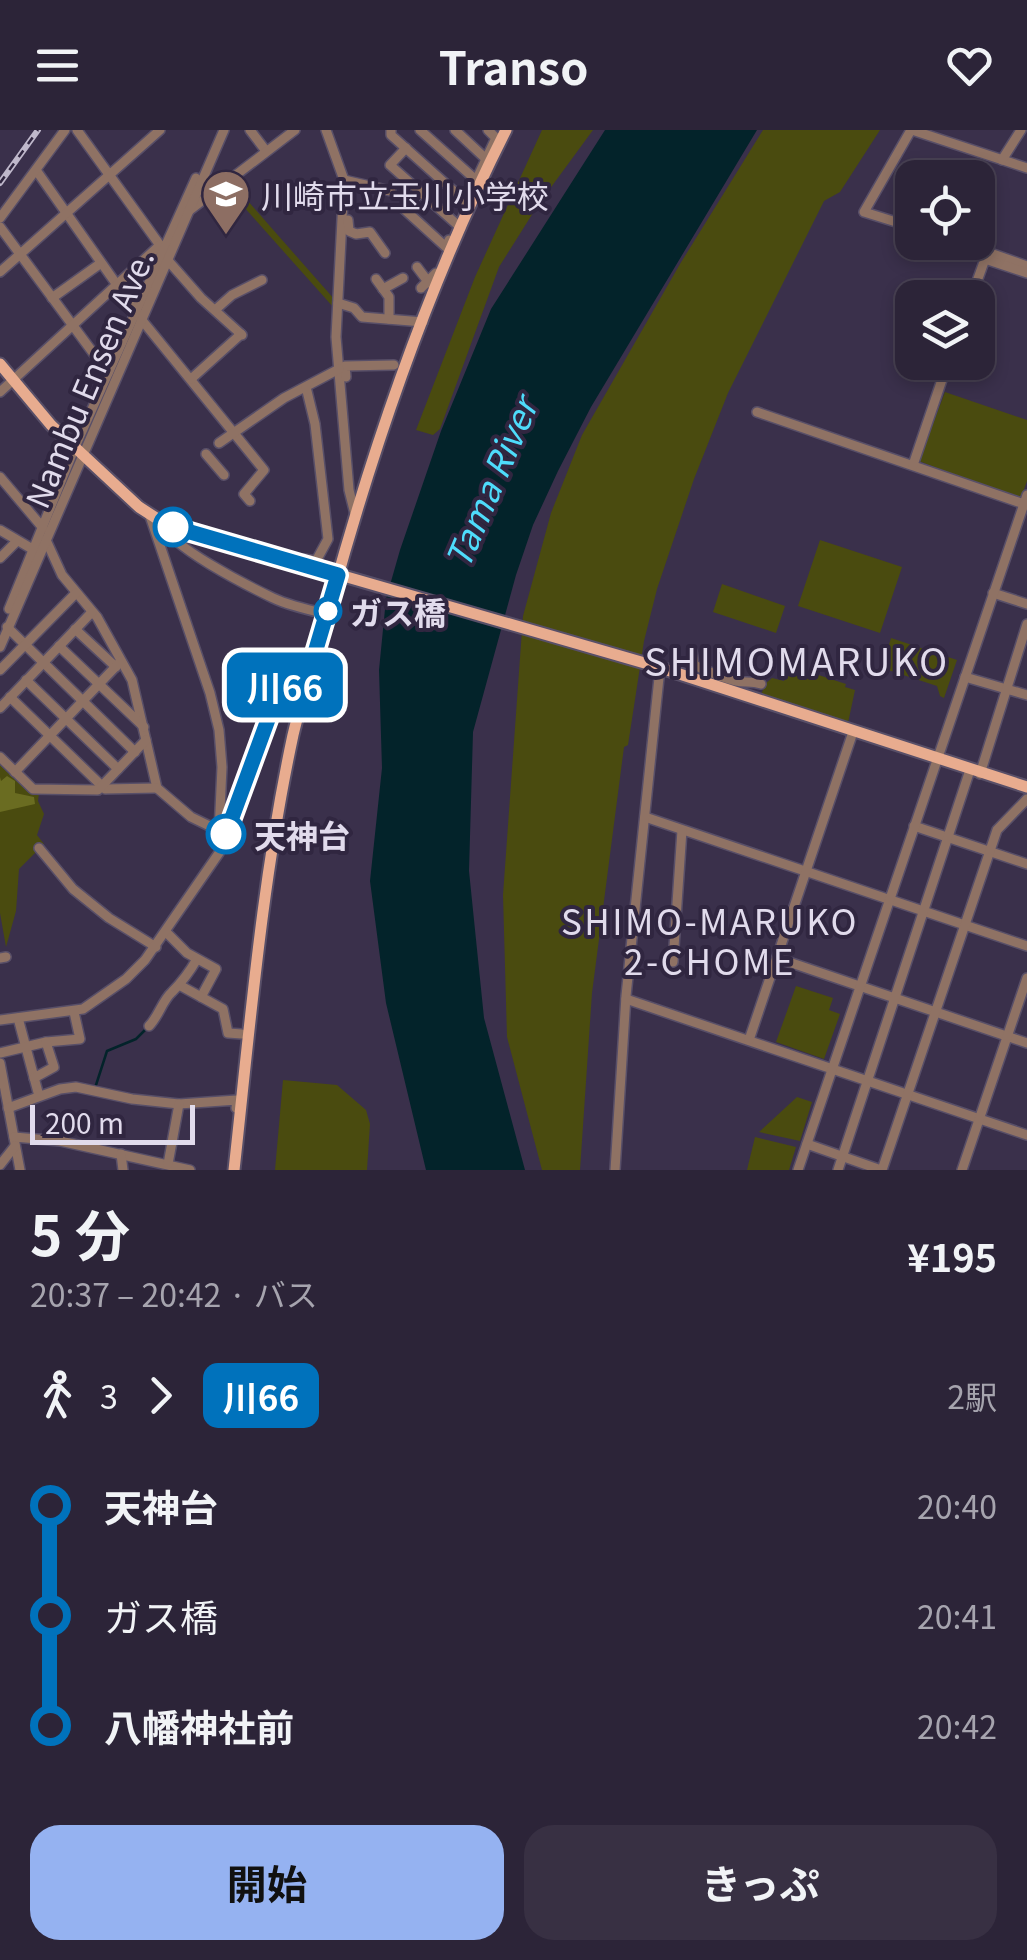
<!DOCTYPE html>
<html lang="ja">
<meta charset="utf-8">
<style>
body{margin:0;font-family:Georgia,"Noto Sans JP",serif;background:#383043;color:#f1f3f6;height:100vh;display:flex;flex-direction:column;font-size:38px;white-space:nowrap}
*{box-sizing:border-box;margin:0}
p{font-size:32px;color:#a6a4ae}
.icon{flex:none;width:55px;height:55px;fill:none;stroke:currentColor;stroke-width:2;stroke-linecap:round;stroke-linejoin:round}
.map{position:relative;height:1040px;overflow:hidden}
.drawer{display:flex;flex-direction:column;background:#2c2438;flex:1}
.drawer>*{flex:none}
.badge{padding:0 20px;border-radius:15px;font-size:35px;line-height:65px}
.controls{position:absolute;left:895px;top:30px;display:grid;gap:20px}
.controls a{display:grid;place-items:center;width:100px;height:100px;border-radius:20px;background:#2c2438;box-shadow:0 5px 15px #0003,0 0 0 2px #484153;font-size:50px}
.scale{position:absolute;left:30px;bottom:25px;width:165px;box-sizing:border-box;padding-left:10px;border:5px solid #e1dbec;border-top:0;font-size:28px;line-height:35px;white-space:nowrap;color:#e1dbec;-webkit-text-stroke:8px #302640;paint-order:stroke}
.map>.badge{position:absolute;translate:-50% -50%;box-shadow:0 0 0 5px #fff}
.legs{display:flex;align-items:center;gap:15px;height:110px;padding:0 30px;font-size:32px}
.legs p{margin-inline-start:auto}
.summary{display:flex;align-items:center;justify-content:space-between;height:170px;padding:0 30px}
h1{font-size:55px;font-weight:700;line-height:75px}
.button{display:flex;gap:20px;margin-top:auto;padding:20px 30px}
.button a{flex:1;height:115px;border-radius:30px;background:#95b2f1;color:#111;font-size:40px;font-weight:700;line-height:115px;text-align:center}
.button a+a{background:#383043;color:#f1f3f6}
ul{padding:0 30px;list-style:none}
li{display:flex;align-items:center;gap:35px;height:110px;font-size:38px}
li i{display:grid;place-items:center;width:15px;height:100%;margin:0 12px;background:currentColor}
li i::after{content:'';width:25px;height:25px;margin:-12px;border:8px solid;border-radius:50%;background:#2c2438}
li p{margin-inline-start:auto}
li:first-child i{background:linear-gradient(#0000 50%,currentColor 0)}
li:last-child i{background:linear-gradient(currentColor 50%,#0000 0)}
header{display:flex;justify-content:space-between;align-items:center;height:130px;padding:0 30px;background:#2c2438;font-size:45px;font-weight:700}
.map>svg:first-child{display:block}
.green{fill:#4a4b0f}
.forest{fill:#6a6c21}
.water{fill:#03232a}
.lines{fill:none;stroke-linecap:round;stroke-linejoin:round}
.stream{stroke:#03232a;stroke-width:2.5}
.minor-casing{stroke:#584f68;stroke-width:12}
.major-casing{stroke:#584f68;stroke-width:15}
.minor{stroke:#8f7264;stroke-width:9}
.major{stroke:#e8ac8f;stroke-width:11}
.rail-casing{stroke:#bfb8cb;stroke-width:6}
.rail{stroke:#302640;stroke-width:2.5;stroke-dasharray:8;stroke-linecap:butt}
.line-1-casing{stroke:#fff;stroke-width:22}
.line-1{stroke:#0072bc;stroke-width:15}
.stop-1-dot{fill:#fff;stroke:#0072bc;stroke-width:5}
.labels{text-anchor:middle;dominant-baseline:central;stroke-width:8;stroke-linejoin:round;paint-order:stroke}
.poi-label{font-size:32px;fill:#e1dbec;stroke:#302640;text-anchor:start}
.street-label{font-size:32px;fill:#e1dbec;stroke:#302640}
.stop-label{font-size:32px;font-weight:bold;fill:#e1dbec;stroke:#302640;text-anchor:start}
.water-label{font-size:35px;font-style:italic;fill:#4edcfb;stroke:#302640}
.neighbourhood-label{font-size:35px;letter-spacing:2.5px;fill:#e1dbec;stroke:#302640}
.quarter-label{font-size:38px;letter-spacing:2.5px;fill:#e1dbec;stroke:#302640}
</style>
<header><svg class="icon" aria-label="menu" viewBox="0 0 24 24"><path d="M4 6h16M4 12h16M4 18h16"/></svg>Transo<svg class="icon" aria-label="heart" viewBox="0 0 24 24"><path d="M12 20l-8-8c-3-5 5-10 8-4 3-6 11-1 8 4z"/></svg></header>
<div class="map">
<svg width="1027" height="1040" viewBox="0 0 1027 1040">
<rect width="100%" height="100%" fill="#3a304b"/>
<g class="green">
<polygon points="542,0 593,0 538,75 499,137 440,299 433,305 416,300 475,147"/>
<polygon points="763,0 880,0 840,62 824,71 728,263 694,349 657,459 644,511 628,615 624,617 592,863 580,1040 542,1040 507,907 503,765 523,486 551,383 582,305 680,134"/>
<polygon points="231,52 335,170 334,178 226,57"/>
<polygon points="945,262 1027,290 1027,351 1020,370 919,331"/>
<polygon points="820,410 902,437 880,503 798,476"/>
<polygon points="722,454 785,476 776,503 713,482"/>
<polygon points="891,508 957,530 944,568 940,566 937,556 882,538"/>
<polygon points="791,536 846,554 845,557 855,560 848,593 761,565 765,554 772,548 784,551"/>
<polygon points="0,635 29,663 39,663 38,671 44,684 37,705 44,714 19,739 16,781 6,817 0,783"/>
<polygon points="796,856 833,868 829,880 840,884 824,929 776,912"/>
<polygon points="283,950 337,955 366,980 370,994 367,1040 275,1040"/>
<polygon points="797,967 812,972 800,1011 759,1002"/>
<polygon points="755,1007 796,1017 789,1040 747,1040"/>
</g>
<polygon class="forest" points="7,646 15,651 15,663 34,667 35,674 0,682 0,647 1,651"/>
<polygon class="water" points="605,0 757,0 591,277 558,341 533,395 516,445 473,602 469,741 484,888 525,1040 426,1040 386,873 370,751 382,638 379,540 386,469 400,420 441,301 491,179"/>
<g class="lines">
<polyline class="stream" points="96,955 107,921 136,909 146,899"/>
<g class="minor-casing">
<g id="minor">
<polyline points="77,0 162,118"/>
<polyline points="250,0 266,21"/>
<polyline points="326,0 344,50 336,207 349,360 355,384"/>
<polyline points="391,0 391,5 466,72"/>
<polyline points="420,0 476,50"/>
<polyline points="455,0 485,28"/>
<polyline points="911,0 864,82 912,97"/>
<polyline points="912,0 1027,38"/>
<polyline points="406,18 390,35 461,98"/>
<polyline points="1002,30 1021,0"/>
<polyline points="36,40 141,189 264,340 244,364 250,371"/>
<polyline points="344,50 391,61"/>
<polyline points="474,55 496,8 488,0"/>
<polyline points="419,63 404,79 447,118 449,110"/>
<polyline points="190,80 295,0"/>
<polyline points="0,88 65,0"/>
<polyline points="348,90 349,101 356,104 370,102 385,123"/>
<polyline points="0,97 108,243"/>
<polyline points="959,112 1027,136"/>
<polyline points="164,126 201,168 242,205"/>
<polyline points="417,137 429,153"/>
<polyline points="0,142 160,0"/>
<polyline points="376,149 389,167 389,189"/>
<polyline points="421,158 436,143"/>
<polyline points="383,159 403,148"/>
<polyline points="52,168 101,133"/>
<polyline points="971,168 985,129 1027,143"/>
<polyline points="338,173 354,178 362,187 423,192"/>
<polyline points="215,180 232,165 262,150"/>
<polyline points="346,247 345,236 394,235"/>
<polyline points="191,249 241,204"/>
<polyline points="0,262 160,115"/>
<polyline points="757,282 1027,375"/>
<polyline points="219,313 284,268 339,239"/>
<polyline points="206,324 224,345"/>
<polyline points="913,335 948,232"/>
<polyline points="0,347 43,398"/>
<polyline points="150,386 210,563 219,600 222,637 219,702"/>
<path d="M163,393C166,415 250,457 273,468C290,476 309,480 327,484"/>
<polyline points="0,400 34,420"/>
<polyline points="46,410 62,445 97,487 132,550 157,658 191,687 226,704"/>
<polyline points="0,428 17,411"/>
<polyline points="300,433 304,429 316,431 328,409 315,294 306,257"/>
<polyline points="993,463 1027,474"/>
<polyline points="9,479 75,317 196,48"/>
<polyline points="7,497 135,622"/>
<polyline points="75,499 116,537"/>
<polyline points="59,516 144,597"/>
<polyline points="0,517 224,0"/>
<path d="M692,521L694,535C707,541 722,548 736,551C745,553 751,551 761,554"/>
<polyline points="0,540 76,463"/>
<polyline points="965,547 1027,565"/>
<polyline points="26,550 118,639"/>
<polyline points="10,567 105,659 157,658"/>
<polyline points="0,578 92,482"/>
<polyline points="0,627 33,659 98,660 146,610"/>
<polyline points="15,642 121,531"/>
<polyline points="980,644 1027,494"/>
<polyline points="645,687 1027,816"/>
<polyline points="914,696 1027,734"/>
<polyline points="39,718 73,759 109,788 156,817"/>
<polyline points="167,803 187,823 216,839 201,867"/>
<polyline points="0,828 6,827"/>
<polyline points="777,828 1027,913"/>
<polyline points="673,832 682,700"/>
<polyline points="181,856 223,879 228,903 242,904"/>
<polyline points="626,869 1027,1005"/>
<polyline points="18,888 39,966"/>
<polyline points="0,890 83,879 126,849 145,830 219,723 273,576 298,537 314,526"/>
<path d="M149,896C159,886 162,871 172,862C183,851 189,843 197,829"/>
<polyline points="749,910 853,602"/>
<polyline points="0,923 46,912 80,909 74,882"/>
<polyline points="0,933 20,1040"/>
<polyline points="34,948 54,937 46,912"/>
<polyline points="8,978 60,959 76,957 132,969 179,974 237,970 236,978"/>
<polyline points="14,1007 60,1011 190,1040"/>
<polyline points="807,1014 881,1040"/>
<polyline points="121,1024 123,1040"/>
<polyline points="168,1034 179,974"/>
<polyline points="0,1035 15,1016"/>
<polyline points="615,1040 626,866 660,538"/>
<polyline points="798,1040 1027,365"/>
<polyline points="838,1040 970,640"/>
<polyline points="882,1040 997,700 1027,669"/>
<polyline points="962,1040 1027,848"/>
</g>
</g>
<g class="major-casing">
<g id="major">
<polyline points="0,234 51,295 139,377 167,395 655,536 1027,657"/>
<path d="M234,1040C250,895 262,749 293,605C304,559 319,513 332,467C376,307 431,148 506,0"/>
</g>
</g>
<use href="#minor" class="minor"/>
<use href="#major" class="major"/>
<g class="rail-casing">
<polyline id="rail" points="0,53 38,0"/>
</g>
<use href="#rail" class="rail"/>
</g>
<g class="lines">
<g class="line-1-casing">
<polyline id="line-1" points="173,397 338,445 314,526 298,537 273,576 226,704"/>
</g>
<use href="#line-1" class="line-1"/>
</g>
<defs>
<g id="school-pin" transform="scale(2.5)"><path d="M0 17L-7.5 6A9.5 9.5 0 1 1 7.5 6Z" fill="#8d6e63" stroke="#302640"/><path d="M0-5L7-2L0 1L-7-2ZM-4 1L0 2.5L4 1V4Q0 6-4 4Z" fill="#fff"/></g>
</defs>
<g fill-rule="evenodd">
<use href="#school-pin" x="226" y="64"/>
</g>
<g class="stop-1-dot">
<circle cx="173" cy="397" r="18"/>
<circle cx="328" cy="481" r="12"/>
<circle cx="226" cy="704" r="18"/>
</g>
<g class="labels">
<g class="poi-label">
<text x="261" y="64">川崎市立玉川小学校</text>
</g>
<g class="street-label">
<text transform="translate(88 248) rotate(-67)">Nambu Ensen Ave.</text>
</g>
<g class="stop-label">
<text x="350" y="481">ガス橋</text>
<text x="254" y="704">天神台</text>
</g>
<g class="water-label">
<text transform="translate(489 352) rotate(-67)">Tama River</text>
</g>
<g class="neighbourhood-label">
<text x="710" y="789">SHIMO-MARUKO<tspan x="710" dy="40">2-CHOME</tspan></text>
</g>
<g class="quarter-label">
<text x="797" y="529">SHIMOMARUKO</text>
</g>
</g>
</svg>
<div class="controls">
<a><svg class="icon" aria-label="locate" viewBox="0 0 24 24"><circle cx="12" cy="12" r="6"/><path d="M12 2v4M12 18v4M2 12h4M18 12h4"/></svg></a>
<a><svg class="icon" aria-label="layers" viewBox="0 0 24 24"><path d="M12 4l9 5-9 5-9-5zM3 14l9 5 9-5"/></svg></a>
</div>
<div class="scale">200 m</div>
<b class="badge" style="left:285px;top:555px;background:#0072bc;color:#fff">川66</b>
</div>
<section class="drawer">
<div class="summary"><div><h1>5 分</h1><p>20:37 – 20:42 · バス</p></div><b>¥195</b></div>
<div class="legs"><svg class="icon" aria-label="walk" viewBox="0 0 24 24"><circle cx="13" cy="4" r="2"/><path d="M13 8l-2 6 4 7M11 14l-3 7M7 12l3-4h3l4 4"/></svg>3<svg class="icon" aria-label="forward" viewBox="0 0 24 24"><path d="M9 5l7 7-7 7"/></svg><b class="badge" style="background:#0072bc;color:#fff">川66</b><p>2駅</p></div>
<ul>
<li><i style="color:#0072bc"></i><b>天神台</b><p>20:40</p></li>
<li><i style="color:#0072bc"></i><span>ガス橋</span><p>20:41</p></li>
<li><i style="color:#0072bc"></i><b>八幡神社前</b><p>20:42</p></li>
</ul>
<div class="button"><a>開始</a><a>きっぷ</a></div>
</section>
